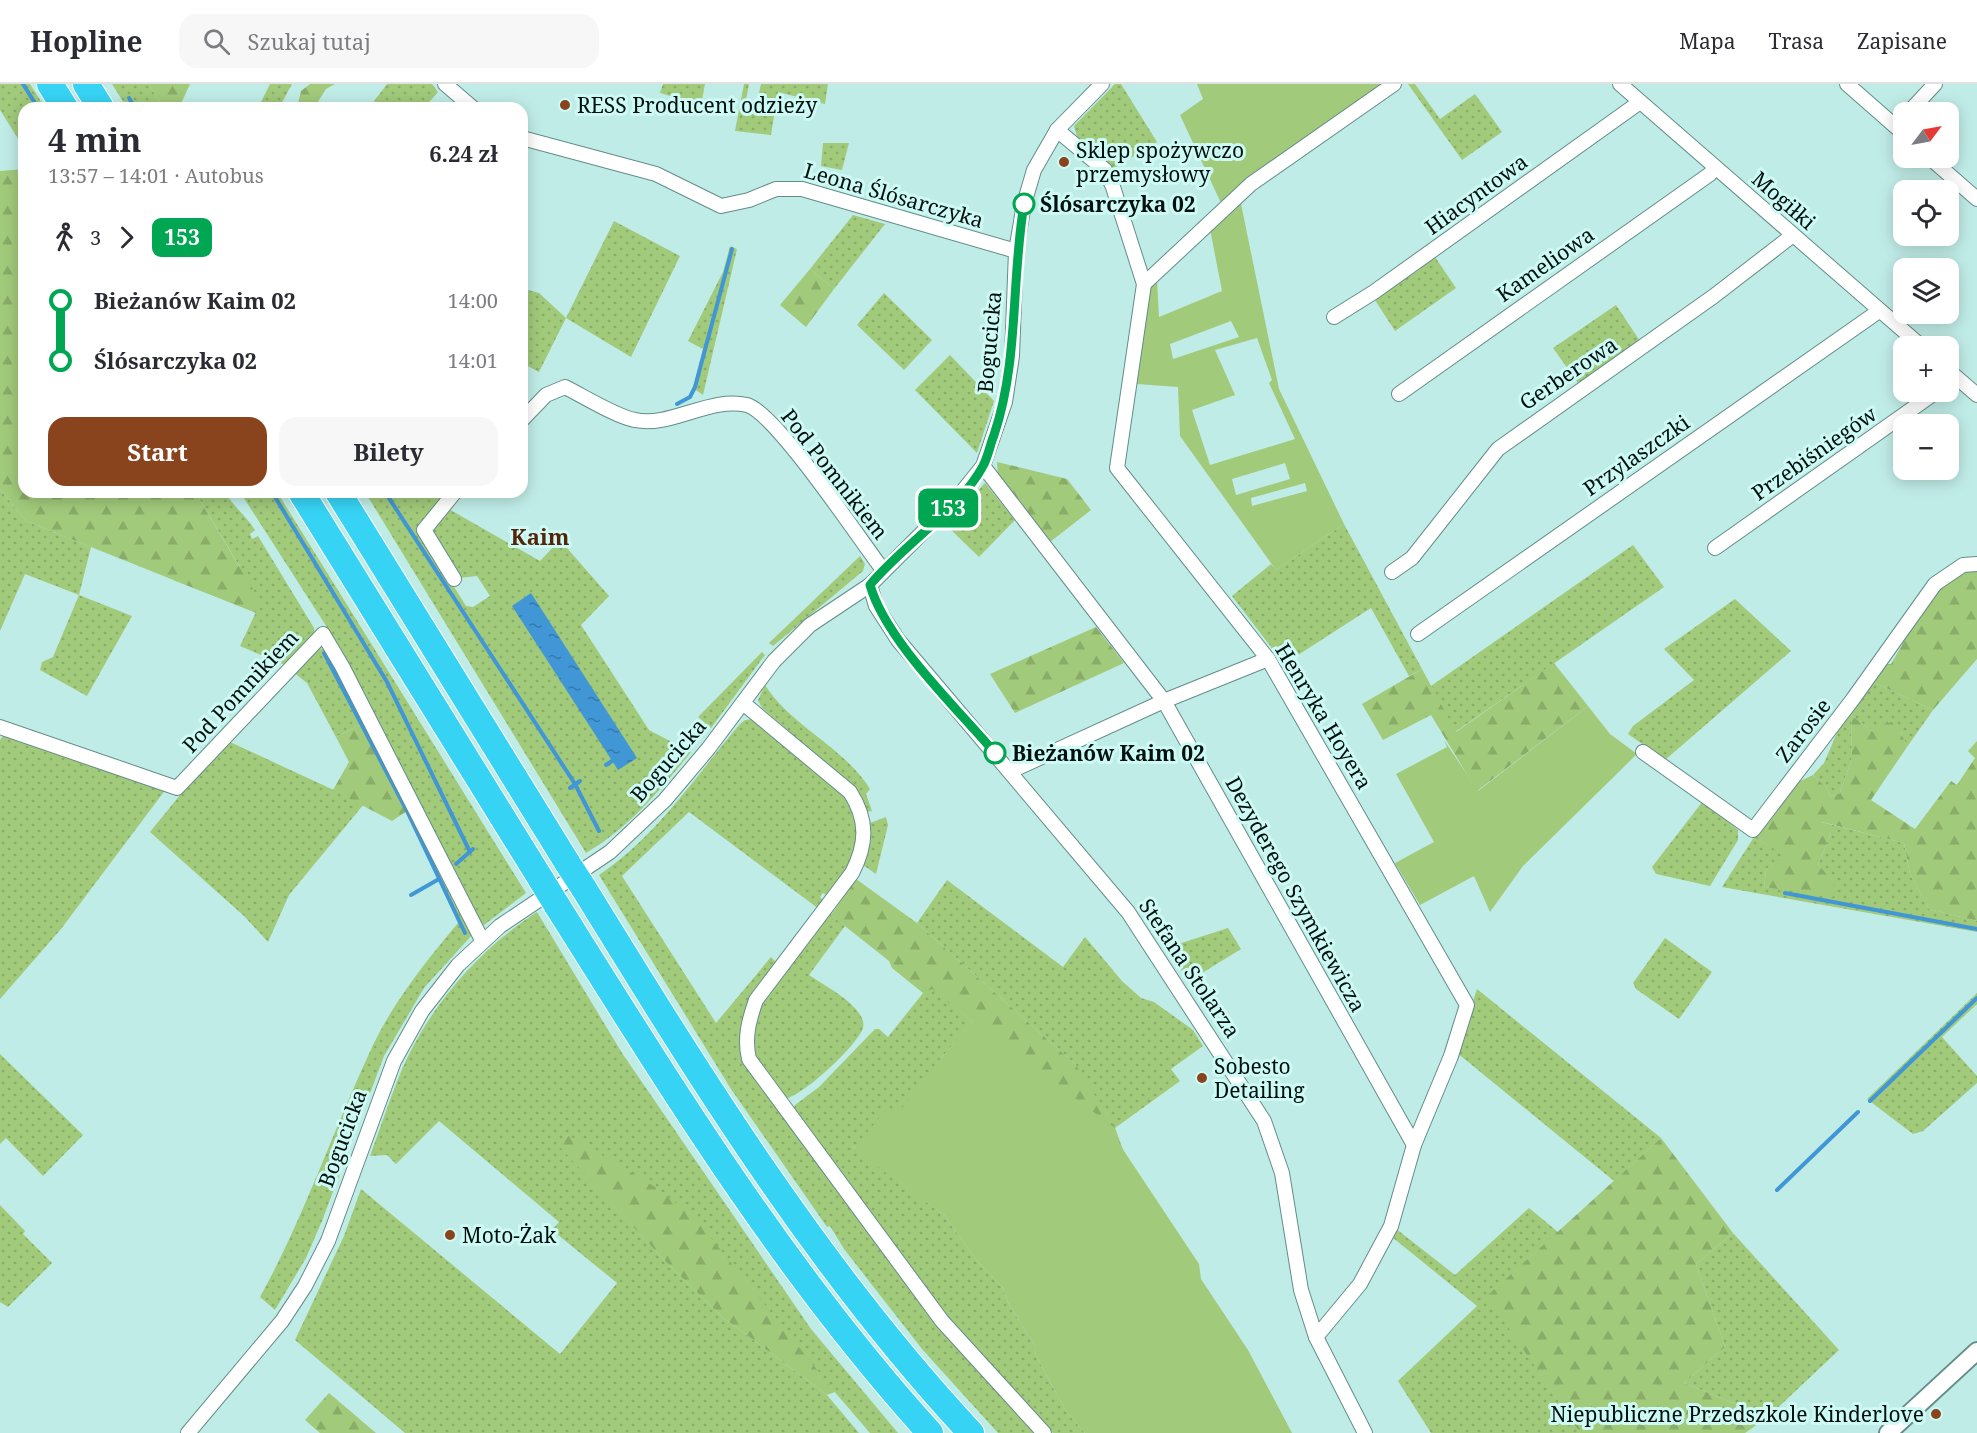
<!DOCTYPE html>
<html lang="pl">
<meta charset="utf-8">
<style>
body{margin:0;font-family:"Noto Serif",serif;background:#f7f7f7;color:#2b2b33;height:100vh;display:flex;flex-direction:column;font-size:22px;white-space:nowrap}
*{box-sizing:border-box;margin:0}
p{font-size:20px;color:#7c7c81}
.icon{flex:none;width:33px;height:33px;fill:none;stroke:currentColor;stroke-width:2;stroke-linecap:round;stroke-linejoin:round}
.map{position:relative;flex:1;overflow:hidden}
.drawer{position:absolute;left:18px;top:18px;width:510px;height:396px;display:flex;flex-direction:column;background:#fff;border-radius:18px;box-shadow:0 3px 15px #0003}
.drawer>*{flex:none}
.badge{padding:0 12px;border-radius:9px;font-size:21px;line-height:39px}
.needle{width:39px;rotate:58deg}
.buttons{position:absolute;left:1893px;top:18px;display:grid;gap:12px}
.buttons a{display:grid;place-items:center;width:66px;height:66px;border-radius:12px;background:#fff;box-shadow:0 3px 15px #0003;font-size:30px}
.map>.badge{position:absolute;translate:-50% -50%;box-shadow:0 0 0 3px #fff}
.legs{display:flex;align-items:center;gap:9px;height:66px;padding:0 30px;font-size:20px}
.legs p{margin-inline-start:auto}
.summary{display:flex;align-items:center;justify-content:space-between;height:102px;padding:0 30px}
h1{font-size:33px;font-weight:700;line-height:45px}
.button{display:flex;gap:12px;margin-top:auto;padding:12px 30px}
.button a{flex:1;height:69px;border-radius:18px;background:#89431d;color:#fff;font-size:24px;font-weight:700;line-height:69px;text-align:center}
.button a+a{background:#f7f7f7;color:#2b2b33}
ul{padding:0 30px;list-style:none}
li{display:flex;align-items:center;gap:21px;height:60px;font-size:22px}
li i{display:grid;place-items:center;width:9px;height:100%;margin:0 8px;background:currentColor}
li i::after{content:'';width:15px;height:15px;margin:-8px;border:4px solid;border-radius:50%;background:#fff}
li p{margin-inline-start:auto}
li:first-child i{background:linear-gradient(#0000 50%,currentColor 0)}
li:last-child i{background:linear-gradient(currentColor 50%,#0000 0)}
header{display:flex;align-items:center;gap:36px;box-sizing:border-box;height:84px;padding:0 30px;background:#fff;border-bottom:2px solid #e1e1e2}
header strong{font-size:28px}
nav{display:flex;gap:33px;margin-inline-start:auto;font-size:21px}
.search{width:420px;height:54px;background:#f7f7f7;display:flex;align-items:center;gap:15px;box-sizing:border-box;padding:0 21px;border-radius:18px;color:#7c7c81;font-size:22px}
.map>svg:first-child{display:block}
.grass{fill:url(#grass-dots)}
.forest{fill:url(#forest-firs)}
.garden{fill:#a1ca7b;fill-rule:evenodd}
.water{fill:url(#water-ripples)}
.lines{fill:none;stroke-linecap:round;stroke-linejoin:round}
.stream{stroke:#4196d5;stroke-width:4}
.minor-casing{stroke:#638d88;stroke-width:16}
.tertiary-casing{stroke:#638d88;stroke-width:20}
.motorway-casing{stroke:#fff;stroke-width:28}
.minor{stroke:#fff;stroke-width:14}
.tertiary{stroke:#fff;stroke-width:16}
.motorway{stroke:#37d3f4;stroke-width:26}
.motorway-bridge-casing{stroke:#fff;stroke-width:28;stroke-linecap:butt}
.motorway-bridge{stroke:#37d3f4;stroke-width:26}
.line-1-casing{stroke:#fff;stroke-width:14}
.line-1{stroke:#00a651;stroke-width:9}
.poi-dot{fill:#89431d;stroke:#cdfaf4;stroke-width:2}
.stop-1-dot{fill:#fff;stroke:#00a651;stroke-width:3}
.labels{text-anchor:middle;dominant-baseline:central;stroke-width:6;stroke-linejoin:round;paint-order:stroke}
.poi-label{font-size:21px;fill:#02100f;stroke:#cdfaf4;text-anchor:start}
.street-label{font-size:21px;fill:#02100f;stroke:#cdfaf4}
.stop-label{font-size:21px;font-weight:bold;fill:#02100f;stroke:#cdfaf4;text-anchor:start}
.neighbourhood-label{font-size:22px;font-weight:bold;fill:#55250b;stroke:#cdfaf4}
</style>
<header>
<strong>Hopline</strong>
<div class="search"><svg class="icon" aria-label="search" viewBox="0 0 24 24"><circle cx="10" cy="10" r="6"/><path d="M15 15l6 6"/></svg>Szukaj tutaj</div>
<nav><a>Mapa</a><a>Trasa</a><a>Zapisane</a></nav>
</header>
<div class="map">
<svg width="1977" height="1349" viewBox="0 0 1977 1349">
<defs>
<pattern id="grass-dots" width="8" height="8" patternUnits="userSpaceOnUse" patternTransform="scale(1.5)"><rect width="8" height="8" fill="#a1ca7b"/><path d="M2 2h.1M6 6h.1" fill="none" stroke="#89ac69" stroke-width="1.8" stroke-linecap="round"/></pattern>
<pattern id="forest-firs" width="22" height="20" patternUnits="userSpaceOnUse" patternTransform="scale(1.5)"><rect width="22" height="20" fill="#a1ca7b"/><path d="M5 1l3.5 6h-7zM16 11l3.5 6h-7z" fill="#89ac69"/></pattern>
<pattern id="water-ripples" width="26" height="14" patternUnits="userSpaceOnUse" patternTransform="scale(1.5)"><rect width="26" height="14" fill="#4196d5"/><path d="M2 4q2-2 4 0t4 0M15 11q2-2 4 0t4 0" fill="none" stroke="#3479ab"/></pattern>
</defs>
<rect width="100%" height="100%" fill="#c0ece7"/>
<g class="grass">
<polygon points="0,0 30,0 45,24 24,24 24,64 0,26"/>
<polygon points="112,0 149,0 163,24 127,24"/>
<polygon points="270,0 292,0 279,24 258,24"/>
<polygon points="387,0 432,0 438,8 424,24 369,24"/>
<polygon points="663,0 705,0 701,21 660,9"/>
<polygon points="744,0 749,0 746,16 757,18 761,0 828,0 825,20 778,8 771,51 735,47"/>
<polygon points="1115,0 1121,0 1157,58 1111,86 1078,56 1074,42"/>
<polygon points="1408,0 1415,0 1440,35 1475,10 1502,48 1462,76"/>
<polygon points="823,59 849,59 842,86 821,82"/>
<polygon points="853,131 885,140 834,205 810,185"/>
<polygon points="614,137 680,172 631,273 566,234 539,288 522,279 522,215 528,206 539,209 566,234"/>
<polygon points="730,162 737,165 703,311 693,304 703,265 688,257 723,188"/>
<polygon points="1433,170 1456,204 1395,247 1373,213 1406,190 1410,192 1419,186 1419,181"/>
<polygon points="884,209 932,256 904,286 857,241"/>
<polygon points="1616,221 1640,257 1578,299 1553,264"/>
<polygon points="950,271 994,317 977,369 915,306"/>
<polygon points="985,399 1015,436 979,473 946,441"/>
<polygon points="0,405 26,437 91,463 79,511 132,532 87,612 40,586 42,578 53,573 79,511 25,490 0,547"/>
<path d="M195,408H225C233,422 246,432 255,446L250,450L252,455L258,452L314,544L315,551L287,582L240,562L256,528L173,496L240,483Z"/>
<polygon points="240,408 277,408 526,809 484,841 480,838 339,562"/>
<path d="M365,408H451L418,445L466,522L473,523L490,512L477,492L459,494L428,445L447,424L540,477L560,456L609,512L581,541L649,646L691,668C660,706 629,744 586,769Z"/>
<polygon points="1344,440 1422,585 1409,592 1371,524 1284,580 1232,512 1271,480 1276,486"/>
<polygon points="1633,461 1664,503 1455,648 1431,602"/>
<polygon points="860,472 865,480 863,487 773,562 769,559"/>
<polygon points="1735,515 1791,567 1665,676 1628,650 1633,642 1694,596 1664,565"/>
<path d="M318,564L328,566L446,794L452,815L472,851L424,904L384,972L322,1137L306,1174L275,1226L260,1213C305,1132 334,1043 374,959C395,916 427,876 458,839L407,727L362,640L336,653L307,599L292,587Z"/>
<polygon points="762,568 765,571 711,644 698,633"/>
<polygon points="1873,598 1933,626 1907,663 1901,648 1874,648 1851,631 1852,674 1840,709 1831,713 1826,703 1813,691 1824,679 1839,644"/>
<path d="M765,601C792,643 844,663 870,705L866,710L872,727L866,728L833,685L762,624L758,616Z"/>
<path d="M754,635L845,710L859,740L853,777L829,813L823,809L820,813L825,818L819,825L689,728L622,792L716,939L771,873L777,879C750,915 726,943 750,989L885,1168L1039,1349H998L922,1265L844,1165L830,1142L827,1143L731,1005L599,791C657,752 695,693 739,641L745,636Z"/>
<polygon points="5,649 166,705 61,845 0,915 0,656"/>
<polygon points="230,658 364,720 289,811 268,858 244,832 150,748 193,695"/>
<polygon points="1703,717 1738,746 1738,756 1710,802 1656,790 1652,783"/>
<polygon points="886,733 888,741 876,790 863,781 871,757 870,739"/>
<polygon points="1821,738 1904,759 1910,790 1929,825 1977,837 1977,848 1722,803 1754,753 1784,770 1766,786 1764,803 1796,806 1833,799 1818,780 1831,750"/>
<polygon points="947,796 1063,883 1085,853 1122,897 1141,914 1154,918 1193,946 1203,962 1171,985 1180,997 1115,1044 1124,1068 900,1025 853,1064 944,1131 978,1178 1003,1204 1009,1221 1034,1260 1036,1272 1066,1327 1085,1349 1053,1349 1043,1337 1034,1332 945,1234 793,1027 795,1021 819,1003 875,945 879,945 888,953 923,909 932,904 973,938 936,980 1076,981 917,839"/>
<path d="M832,821L835,823L831,831L845,842L809,891C825,902 868,924 863,944C857,962 802,1013 784,1015L758,977L753,963L752,950L759,921Z"/>
<path d="M537,828L622,969L811,1245L898,1349H870L803,1271L568,1051L559,1061L662,1174L721,1232L827,1311L859,1349H405L295,1256L344,1152L361,1105L560,1270L617,1199L552,1146L559,1138L439,1037L396,1080L387,1071L370,1072C380,1045 389,1017 400,990C427,925 478,866 537,828Z"/>
<polygon points="1228,844 1241,865 1189,897 1166,864"/>
<polygon points="1665,854 1712,888 1679,935 1636,905 1633,899"/>
<polygon points="1477,905 1661,1054 1614,1097 1456,968"/>
<polygon points="1977,909 1977,920 1942,953 1977,992 1977,999 1923,1047 1913,1050 1867,1015"/>
<polygon points="0,970 83,1051 43,1092 6,1054 0,1060"/>
<polygon points="0,1121 25,1147 23,1150 52,1179 8,1223 0,1218"/>
<polygon points="1529,1124 1558,1148 1488,1212 1580,1349 1431,1349 1398,1297 1477,1222 1392,1153 1395,1144 1455,1191"/>
<polygon points="1733,1149 1839,1266 1768,1333 1684,1299 1725,1263 1696,1180"/>
</g>
<g class="forest">
<polygon points="149,0 190,0 179,24 163,24"/>
<polygon points="310,0 335,0 326,5 314,24 297,24 301,7"/>
<polygon points="24,85 24,408 195,408 261,519 256,529 26,437 0,405 0,87"/>
<polygon points="810,185 834,205 806,243 780,221"/>
<polygon points="997,378 1067,395 1091,426 1050,458 998,393"/>
<path d="M1977,486V575L1933,626L1873,598L1885,580H1891C1912,548 1932,487 1977,486Z"/>
<polygon points="1096,543 1124,579 1015,629 990,590"/>
<polygon points="1554,579 1588,622 1477,707 1431,631 1383,656 1362,620 1422,585 1456,648"/>
<polygon points="1851,631 1874,648 1879,642 1892,638 1901,648 1907,663 1871,716 1915,745 1951,697 1957,701 1975,674 1968,667 1977,657 1977,837 1929,825 1910,790 1904,759 1822,738 1831,750 1818,780 1834,799 1833,813 1764,803 1766,786 1783,770 1754,753 1794,700 1813,691 1826,703 1831,713 1840,709 1852,674"/>
<polygon points="362,640 407,727 392,737 333,706 349,678 336,653"/>
<polygon points="856,795 917,839 1076,981 1115,1044 930,992 936,980 973,938 932,905 923,909 892,884 889,877 831,831"/>
<polygon points="568,1051 657,1104 695,1134 835,1308 827,1311 721,1232 662,1174 558,1061"/>
<polygon points="1661,1054 1733,1149 1696,1180 1725,1263 1684,1299 1768,1333 1745,1349 1580,1349 1487,1212"/>
<polygon points="329,1309 376,1349 320,1349 305,1336"/>
</g>
<g class="garden">
<polygon points="1197,0 1383,0 1242,98 1221,119 1180,31 1203,15"/>
<path d="M1240,115L1279,305L1344,440L1276,486L1180,352L1178,303L1137,300L1151,203L1157,196L1159,233L1222,207L1210,145ZM1231,237L1239,253L1173,275L1170,260ZM1257,254L1272,296L1269,299L1295,355L1210,381L1192,326L1235,311L1215,266ZM1285,379L1290,395L1236,411L1232,395ZM1305,399L1307,407L1252,422L1251,414Z"/>
<polygon points="1588,622 1610,650 1637,670 1523,782 1490,828 1474,792 1420,821 1395,779 1434,758 1396,690 1447,663 1444,656 1478,707"/>
<path d="M973,938L1115,1044L1120,1061L1199,1180L1201,1195L1248,1266L1292,1349H1085L1066,1327L1036,1272L1034,1260L1009,1221L1003,1204L978,1178L944,1131L853,1065L886,1026L901,1025C926,996 947,966 973,938Z"/>
</g>
<polygon class="water" points="531,509 637,674 618,686 512,522"/>
<g class="lines">
<g class="stream">
<polyline points="23,0 38,24"/>
<polyline points="129,14 135,24"/>
<polyline points="677,320 690,313 695,303 732,165"/>
<polyline points="272,408 387,598 470,768"/>
<polyline points="385,408 575,700 599,747"/>
<polyline points="324,569 407,727 465,849"/>
<polyline points="606,681 612,677"/>
<polyline points="570,704 580,697"/>
<polyline points="456,780 473,765"/>
<polyline points="1785,809 1977,845"/>
<polyline points="411,811 439,795"/>
<polyline points="1870,1017 1977,914"/>
<polyline points="1777,1106 1858,1028"/>
</g>
<g class="minor-casing">
<g id="minor">
<polyline points="445,0 473,24"/>
<polyline points="1620,0 1921,262"/>
<polyline points="1847,0 1904,50"/>
<polyline points="1909,28 1935,0"/>
<polyline points="1057,46 1105,86 1113,103 1144,200 1117,384 1268,575 1467,921 1451,972 1414,1061 1391,1142 1360,1200 1316,1253"/>
<polyline points="522,54 656,90 721,122 749,116 776,105 802,105 1016,167"/>
<polyline points="1930,74 1977,115"/>
<polyline points="1144,200 1251,100 1394,0"/>
<polyline points="1334,233 1374,208 1640,18"/>
<polyline points="1948,286 1977,311"/>
<polyline points="1399,310 1710,90 1715,83"/>
<path d="M522,336L546,311L565,303C583,312 617,333 635,336C670,344 710,312 747,321C776,329 860,456 883,486"/>
<polyline points="983,382 1164,617 1414,1061"/>
<polyline points="1715,464 1936,308"/>
<polyline points="1392,488 1412,474 1498,365 1714,212 1793,151"/>
<polyline points="454,495 424,446 455,408"/>
<polyline points="870,501 876,522 898,556 1128,828 1264,1037 1282,1089 1301,1206 1316,1253 1365,1349"/>
<polyline points="1418,550 1879,227"/>
<path d="M743,619L850,708C868,736 867,760 852,789L756,916C749,936 744,954 749,975L942,1237L1044,1349"/>
<polyline points="0,643 177,704 323,550 342,582 482,856"/>
<polyline points="1643,668 1753,746 1853,615 1935,500 1963,481 1977,480"/>
<polyline points="1011,687 1164,617 1268,575"/>
<polyline points="188,1349 282,1237 305,1202 328,1157 394,977 422,927 458,881 500,842 610,768 665,716 708,665 774,577 810,541 870,501 958,413 983,382 1005,318 1012,272 1016,167 1024,120 1034,86 1057,46 1102,0"/>
</g>
</g>
<g class="tertiary-casing">
<polyline id="tertiary" points="1888,1349 1977,1267"/>
</g>
<g class="motorway-casing">
<g id="motorway">
<polyline points="50,0 65,24"/>
<polyline points="86,0 101,24"/>
<polyline points="301,408 542,797"/>
<polyline points="338,408 568,780"/>
<path d="M583,803C700,993 818,1185 971,1349"/>
<path d="M556,820C671,1003 784,1188 930,1349"/>
</g>
</g>
<use href="#minor" class="minor"/>
<use href="#tertiary" class="tertiary"/>
<use href="#motorway" class="motorway"/>
<g class="motorway-bridge-casing">
<g id="motorway-bridge">
<polyline points="568,780 583,803"/>
<polyline points="542,797 556,820"/>
</g>
</g>
<use href="#motorway-bridge" class="motorway-bridge"/>
</g>
<g class="lines">
<g class="line-1-casing">
<path id="line-1" d="M995,669C957,624 886,557 870,501C901,463 961,424 983,382C988,373 990,361 994,351C1019,277 1011,198 1024,120"/>
</g>
<use href="#line-1" class="line-1"/>
</g>
<g class="poi-dot">
<circle cx="565" cy="21" r="6"/>
<circle cx="1064" cy="78" r="6"/>
<circle cx="1202" cy="994" r="6"/>
<circle cx="450" cy="1151" r="6"/>
<circle cx="1936" cy="1330" r="6"/>
</g>
<g class="stop-1-dot">
<circle cx="1024" cy="120" r="10"/>
<circle cx="995" cy="669" r="10"/>
</g>
<g class="labels">
<g class="poi-label">
<text x="577" y="21">RESS Producent odzieży</text>
<text x="1076" y="66">Sklep spożywczo<tspan x="1076" dy="24">przemysłowy</tspan></text>
<text x="1214" y="982">Sobesto<tspan x="1214" dy="24">Detailing</tspan></text>
<text x="462" y="1151">Moto-Żak</text>
<text x="1924" y="1330" text-anchor="end">Niepubliczne Przedszkole Kinderlove</text>
</g>
<g class="street-label">
<text transform="translate(1476 110) rotate(-36)">Hiacyntowa</text>
<text transform="translate(894 111) rotate(16)">Leona Ślósarczyka</text>
<text transform="translate(1784 116) rotate(41)">Mogiłki</text>
<text transform="translate(1545 180) rotate(-35)">Kameliowa</text>
<text transform="translate(989 258) rotate(-85)">Bogucicka</text>
<text transform="translate(1568 289) rotate(-34)">Gerberowa</text>
<text transform="translate(1814 369) rotate(-35)">Przebiśniegów</text>
<text transform="translate(1636 371) rotate(-35)">Przylaszczki</text>
<text transform="translate(835 390) rotate(52)">Pod Pomnikiem</text>
<text transform="translate(240 607) rotate(-47)">Pod Pomnikiem</text>
<text transform="translate(1324 632) rotate(59)">Henryka Hoyera</text>
<text transform="translate(1803 646) rotate(-52)">Zarosie</text>
<text transform="translate(668 676) rotate(-49)">Bogucicka</text>
<text transform="translate(1296 810) rotate(61)">Dezyderego Szymkiewicza</text>
<text transform="translate(1190 884) rotate(56)">Stefana Stolarza</text>
<text transform="translate(342 1054) rotate(-70)">Bogucicka</text>
</g>
<g class="stop-label">
<text x="1040" y="120">Ślósarczyka 02</text>
<text x="1012" y="669">Bieżanów Kaim 02</text>
</g>
<g class="neighbourhood-label">
<text x="540" y="452">Kaim</text>
</g>
</g>
</svg>
<div class="buttons">
<a><svg class="needle" viewBox="-14 -14 28 28"><path d="M0-13l5 13h-10z" fill="#e53935"/><path d="M0 13l5-13h-10z" fill="#7c7c81"/></svg></a>
<a><svg class="icon" aria-label="locate" viewBox="0 0 24 24"><circle cx="12" cy="12" r="6"/><path d="M12 2v4M12 18v4M2 12h4M18 12h4"/></svg></a>
<a><svg class="icon" aria-label="layers" viewBox="0 0 24 24"><path d="M12 4l9 5-9 5-9-5zM3 14l9 5 9-5"/></svg></a>
<a>+</a>
<a>−</a>
</div>
<b class="badge" style="left:948px;top:424px;background:#00a651;color:#fff">153</b>
<section class="drawer">
<div class="summary"><div><h1>4 min</h1><p>13:57 – 14:01 · Autobus</p></div><b>6.24 zł</b></div>
<div class="legs"><svg class="icon" aria-label="walk" viewBox="0 0 24 24"><circle cx="13" cy="4" r="2"/><path d="M13 8l-2 6 4 7M11 14l-3 7M7 12l3-4h3l4 4"/></svg>3<svg class="icon" aria-label="forward" viewBox="0 0 24 24"><path d="M9 5l7 7-7 7"/></svg><b class="badge" style="background:#00a651;color:#fff">153</b></div>
<ul>
<li><i style="color:#00a651"></i><b>Bieżanów Kaim 02</b><p>14:00</p></li>
<li><i style="color:#00a651"></i><b>Ślósarczyka 02</b><p>14:01</p></li>
</ul>
<div class="button"><a>Start</a><a>Bilety</a></div>
</section>
</div>
